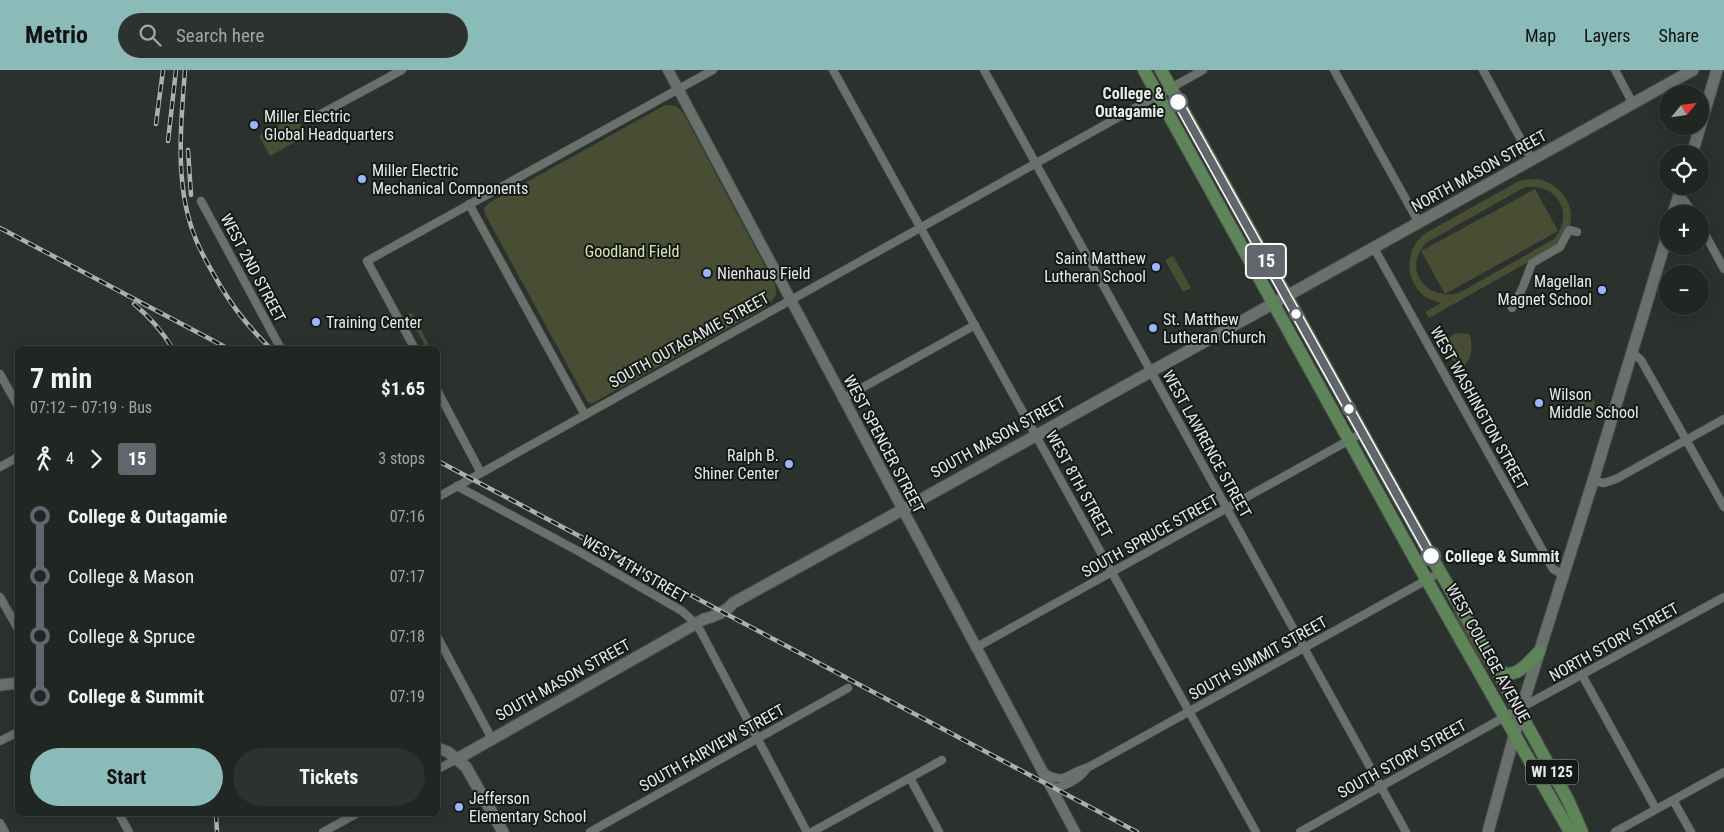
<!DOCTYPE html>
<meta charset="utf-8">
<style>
body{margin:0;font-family:"Roboto Condensed",sans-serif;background:#2d322f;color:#f1f3f6;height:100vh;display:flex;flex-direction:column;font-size:19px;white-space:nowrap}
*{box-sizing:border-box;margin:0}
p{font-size:16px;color:#a2a5a5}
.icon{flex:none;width:28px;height:28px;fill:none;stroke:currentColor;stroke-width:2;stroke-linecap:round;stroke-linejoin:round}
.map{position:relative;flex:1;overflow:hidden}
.sheet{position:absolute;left:15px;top:276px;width:425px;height:470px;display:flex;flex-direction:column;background:#202622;border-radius:8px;box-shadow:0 2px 12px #0003,0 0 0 1px #3d4340}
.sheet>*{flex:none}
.badge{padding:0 10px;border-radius:4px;font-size:18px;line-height:32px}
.needle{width:32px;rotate:61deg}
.controls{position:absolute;left:1659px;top:15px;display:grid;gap:10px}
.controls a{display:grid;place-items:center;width:50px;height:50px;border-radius:50%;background:#202622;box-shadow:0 2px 12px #0003,0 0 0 1px #3d4340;font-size:25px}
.map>.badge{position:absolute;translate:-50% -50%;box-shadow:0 0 0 2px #fff}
.legs{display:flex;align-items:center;gap:8px;height:55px;padding:0 15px;font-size:16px}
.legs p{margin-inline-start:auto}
.overview{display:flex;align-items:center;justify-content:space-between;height:85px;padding:0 15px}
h1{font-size:28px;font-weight:700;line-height:38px}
.primary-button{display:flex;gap:10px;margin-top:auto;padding:10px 15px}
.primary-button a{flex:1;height:58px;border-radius:30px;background:#8bbbb9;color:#111;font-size:20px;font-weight:700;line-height:58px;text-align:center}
.primary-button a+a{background:#2d322f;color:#f1f3f6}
ul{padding:0 15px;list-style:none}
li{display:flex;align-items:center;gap:18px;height:60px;font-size:19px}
li i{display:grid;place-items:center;width:8px;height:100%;margin:0 6px;background:currentColor}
li i::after{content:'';width:12px;height:12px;margin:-6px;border:4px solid;border-radius:50%;background:#202622}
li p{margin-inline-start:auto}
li:first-child i{background:linear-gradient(#0000 50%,currentColor 0)}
li:last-child i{background:linear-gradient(currentColor 50%,#0000 0)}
header{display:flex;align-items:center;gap:30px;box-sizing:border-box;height:70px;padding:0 25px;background:#8bbbb9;color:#111}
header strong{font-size:24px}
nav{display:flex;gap:28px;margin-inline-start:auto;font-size:18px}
.search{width:350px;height:45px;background:#2d322f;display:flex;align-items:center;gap:12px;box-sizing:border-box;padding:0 18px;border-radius:28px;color:#a2a5a5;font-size:19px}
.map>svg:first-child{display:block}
.green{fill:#484d34;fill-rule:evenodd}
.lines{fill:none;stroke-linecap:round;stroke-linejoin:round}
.minor-casing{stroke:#4a504d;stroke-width:9}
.tertiary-casing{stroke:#4a504d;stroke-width:12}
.secondary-casing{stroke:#4a504d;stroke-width:13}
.primary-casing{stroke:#4a504d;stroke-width:14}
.minor{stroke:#69716c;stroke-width:8}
.tertiary{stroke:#69716c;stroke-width:10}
.secondary{stroke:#69716c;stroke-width:11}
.primary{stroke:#60845a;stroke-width:12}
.rail-casing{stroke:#abb1ad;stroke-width:4.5}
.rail{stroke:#151917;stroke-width:2.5;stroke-dasharray:8;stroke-linecap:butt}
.line-1-casing{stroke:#fff;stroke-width:11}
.line-1{stroke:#61666c;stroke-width:8}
.stop-1-dot{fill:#fff;stroke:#61666c;stroke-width:2.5}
.poi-dot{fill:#98b5fd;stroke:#151917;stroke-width:2}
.labels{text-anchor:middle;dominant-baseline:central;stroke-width:4;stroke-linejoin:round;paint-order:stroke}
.shield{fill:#151917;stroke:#a8adaa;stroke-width:1}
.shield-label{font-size:15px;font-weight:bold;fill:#e7ece9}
.stop-label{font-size:16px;font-weight:bold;fill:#e7ece9;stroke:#151917;text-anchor:end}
.poi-label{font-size:16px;fill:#e7ece9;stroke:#151917;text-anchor:start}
.street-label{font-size:16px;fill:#e7ece9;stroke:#151917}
.park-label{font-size:16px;fill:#d9e6af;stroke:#151917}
</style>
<header>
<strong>Metrio</strong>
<div class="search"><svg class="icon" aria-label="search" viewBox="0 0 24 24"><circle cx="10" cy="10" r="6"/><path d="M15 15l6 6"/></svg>Search here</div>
<nav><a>Map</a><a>Layers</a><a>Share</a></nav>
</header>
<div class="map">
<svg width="1724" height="762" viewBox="0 0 1724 762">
<rect width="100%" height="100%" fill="#2b322e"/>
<g class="green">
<path d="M665,35L676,36L684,44L775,215C779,226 772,231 764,238L591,334L587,331L485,144L484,138L489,133Z"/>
<polygon points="295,46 306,66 270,86 259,66"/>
<path d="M1539,109C1562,115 1579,139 1567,162C1564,170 1557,174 1551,179L1429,248L1425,242L1441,233C1435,231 1428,229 1423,225C1404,208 1405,178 1426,163L1519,111L1524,110ZM1525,117C1558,113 1575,144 1554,169L1459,223C1426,232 1402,199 1426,173Z"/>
<polygon points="1535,119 1558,161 1445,224 1421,181"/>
<polygon points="1173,186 1191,218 1183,222 1165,190"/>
<polygon points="412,243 431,279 427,279 408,244"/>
<path d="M1457,263L1469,264C1474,275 1472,296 1458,298L1442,271Z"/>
<circle cx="1587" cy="334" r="8"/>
<polygon points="1452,541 1454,541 1473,568 1495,607 1493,608 1473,579"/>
</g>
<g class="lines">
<g class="minor-casing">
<g id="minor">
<polyline points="833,0 1256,762"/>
<polyline points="984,0 1406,762"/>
<polyline points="1334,0 1419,153"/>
<polyline points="1483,0 1532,90"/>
<polyline points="1615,0 1633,34"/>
<polyline points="317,46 402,0"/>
<polyline points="1679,123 1694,144"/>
<polyline points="201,131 281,279"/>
<polyline points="469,134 585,345"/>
<polyline points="1700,155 1724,199"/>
<polyline points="1374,178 1553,499 1564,505"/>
<polyline points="1512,238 1523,217 1532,193 1560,177 1569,160 1577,162"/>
<polyline points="415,279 367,191 713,0"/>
<polyline points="1632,282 1641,290 1724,437"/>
<polyline points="0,304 18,336"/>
<polyline points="438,322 481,403"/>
<polyline points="842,329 975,255"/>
<polyline points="0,397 18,387"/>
<polyline points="1593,411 1604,413 1616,409 1724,349"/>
<polyline points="457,416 578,481 682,541 696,554 701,562 807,762"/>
<polyline points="438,427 1203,0"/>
<polyline points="0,527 18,559"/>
<polyline points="438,568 492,669"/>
<polyline points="975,578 1362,363"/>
<polyline points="1582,605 1656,739"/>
<polyline points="0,671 18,662"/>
<polyline points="438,699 457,689"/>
<path d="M1043,702C1066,716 1066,703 1087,698L1441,502"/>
<polyline points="910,708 939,762"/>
<path d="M1052,718C1065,717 1080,709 1087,698"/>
<polyline points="1673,730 1691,762"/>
<polyline points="119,744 129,762"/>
<polyline points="0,753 5,762"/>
<polyline points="323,762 356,744"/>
<polyline points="590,762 848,618"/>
<polyline points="812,762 942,690"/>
<polyline points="1300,762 1517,640 1724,527"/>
<polyline points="1615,762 1724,702"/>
</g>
</g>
<g class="tertiary-casing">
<polyline id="tertiary" points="668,0 1075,762"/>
</g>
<g class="secondary-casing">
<g id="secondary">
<polyline points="1692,84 1717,0"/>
<polyline points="1673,144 1682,116"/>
<polyline points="0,615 18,613"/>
<polyline points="438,678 448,682 466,697 503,762"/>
<path d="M457,689L704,549C714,547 727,541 733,533L902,440L1693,0"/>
<polyline points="1488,762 1522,637 1593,411 1668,163"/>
</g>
</g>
<g class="primary-casing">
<g id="primary">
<polyline points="1144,0 1416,491 1570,762"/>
<polyline points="1161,0 1431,486 1497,601 1568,730 1582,762"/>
<path d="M1497,601C1517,610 1525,595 1539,582"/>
</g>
</g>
<use href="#minor" class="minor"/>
<use href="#tertiary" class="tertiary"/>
<use href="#secondary" class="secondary"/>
<use href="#primary" class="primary"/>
<g class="rail-casing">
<g id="rail">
<path d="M185,0C181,52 175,109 192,159C199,180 210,198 221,217C235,240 251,260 271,279"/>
<polyline points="156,54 163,0"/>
<polyline points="168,71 176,0"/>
<polyline points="188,80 191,125"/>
<polyline points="0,158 229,279"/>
<path d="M134,234C150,247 162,261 173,279"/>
<polyline points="438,391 1137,762"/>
<polyline points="216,744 217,762"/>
</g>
</g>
<use href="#rail" class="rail"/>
</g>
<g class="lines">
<g class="line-1-casing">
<polyline id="line-1" points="1178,32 1431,486"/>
</g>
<use href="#line-1" class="line-1"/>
</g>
<g class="stop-1-dot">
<circle cx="1178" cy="32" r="9"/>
<circle cx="1296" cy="244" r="6"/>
<circle cx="1349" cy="339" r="6"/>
<circle cx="1431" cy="486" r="9"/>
</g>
<g class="poi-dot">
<circle cx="254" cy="55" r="5"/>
<circle cx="362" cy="109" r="5"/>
<circle cx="1156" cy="197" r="5"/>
<circle cx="707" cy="203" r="5"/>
<circle cx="1602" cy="220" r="5"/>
<circle cx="316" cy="252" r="5"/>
<circle cx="1153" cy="258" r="5"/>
<circle cx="1539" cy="333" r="5"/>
<circle cx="789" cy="394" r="5"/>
<circle cx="459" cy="737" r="5"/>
</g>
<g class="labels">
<rect class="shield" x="1526" y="689.5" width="52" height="25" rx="4"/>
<g class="shield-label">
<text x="1552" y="702">WI 125</text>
</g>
<g class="stop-label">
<text x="1164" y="23">College &amp;<tspan x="1164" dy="18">Outagamie</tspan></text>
<text x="1445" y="486" text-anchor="start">College &amp; Summit</text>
</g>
<g class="poi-label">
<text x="264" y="46">Miller Electric<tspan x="264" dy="18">Global Headquarters</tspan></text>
<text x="372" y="100">Miller Electric<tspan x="372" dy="18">Mechanical Components</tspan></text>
<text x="1146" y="188" text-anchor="end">Saint Matthew<tspan x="1146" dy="18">Lutheran School</tspan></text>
<text x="717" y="203">Nienhaus Field</text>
<text x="1592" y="211" text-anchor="end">Magellan<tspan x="1592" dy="18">Magnet School</tspan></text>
<text x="1163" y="249">St. Matthew<tspan x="1163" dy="18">Lutheran Church</tspan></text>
<text x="326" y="252">Training Center</text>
<text x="1549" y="324">Wilson<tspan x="1549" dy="18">Middle School</tspan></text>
<text x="779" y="385" text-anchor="end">Ralph B.<tspan x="779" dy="18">Shiner Center</tspan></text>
<text x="469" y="728">Jefferson<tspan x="469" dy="18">Elementary School</tspan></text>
</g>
<g class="street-label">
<text transform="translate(1479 101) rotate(-29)">NORTH MASON STREET</text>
<text transform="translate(253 198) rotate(62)">WEST 2ND STREET</text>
<text transform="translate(689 270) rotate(-29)">SOUTH OUTAGAMIE STREET</text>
<text transform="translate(1479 338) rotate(61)">WEST WASHINGTON STREET</text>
<text transform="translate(998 367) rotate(-29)">SOUTH MASON STREET</text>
<text transform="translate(884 374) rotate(62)">WEST SPENCER STREET</text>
<text transform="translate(1207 374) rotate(61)">WEST LAWRENCE STREET</text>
<text transform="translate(1079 414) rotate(61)">WEST 8TH STREET</text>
<text transform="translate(1150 466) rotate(-29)">SOUTH SPRUCE STREET</text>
<text transform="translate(635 499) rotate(30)">WEST 4TH STREET</text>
<text transform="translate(1614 572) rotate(-29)">NORTH STORY STREET</text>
<text transform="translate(1488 583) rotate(61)">WEST COLLEGE AVENUE</text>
<text transform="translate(1258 588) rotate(-29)">SOUTH SUMMIT STREET</text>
<text transform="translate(563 610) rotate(-29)">SOUTH MASON STREET</text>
<text transform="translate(712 678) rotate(-29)">SOUTH FAIRVIEW STREET</text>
<text transform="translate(1402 689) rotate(-29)">SOUTH STORY STREET</text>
</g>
<g class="park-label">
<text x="632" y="181">Goodland Field</text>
</g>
</g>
</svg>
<div class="controls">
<a><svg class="needle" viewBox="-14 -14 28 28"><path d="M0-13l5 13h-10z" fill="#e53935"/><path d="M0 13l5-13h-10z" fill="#a2a5a5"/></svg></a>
<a><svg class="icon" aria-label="locate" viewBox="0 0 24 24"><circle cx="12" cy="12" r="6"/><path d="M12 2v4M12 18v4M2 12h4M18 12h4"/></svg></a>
<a>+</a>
<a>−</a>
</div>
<b class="badge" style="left:1266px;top:191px;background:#61666c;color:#fff">15</b>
<section class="sheet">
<div class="overview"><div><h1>7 min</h1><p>07:12 – 07:19 · Bus</p></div><b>$1.65</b></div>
<div class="legs"><svg class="icon" aria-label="walk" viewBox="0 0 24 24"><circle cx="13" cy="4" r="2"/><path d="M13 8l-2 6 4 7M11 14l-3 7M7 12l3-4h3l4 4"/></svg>4<svg class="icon" aria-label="forward" viewBox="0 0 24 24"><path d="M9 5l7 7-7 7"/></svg><b class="badge" style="background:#61666c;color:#fff">15</b><p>3 stops</p></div>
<ul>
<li><i style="color:#61666c"></i><b>College &amp; Outagamie</b><p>07:16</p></li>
<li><i style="color:#61666c"></i><span>College &amp; Mason</span><p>07:17</p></li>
<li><i style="color:#61666c"></i><span>College &amp; Spruce</span><p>07:18</p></li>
<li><i style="color:#61666c"></i><b>College &amp; Summit</b><p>07:19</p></li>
</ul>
<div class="primary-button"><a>Start</a><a>Tickets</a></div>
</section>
</div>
